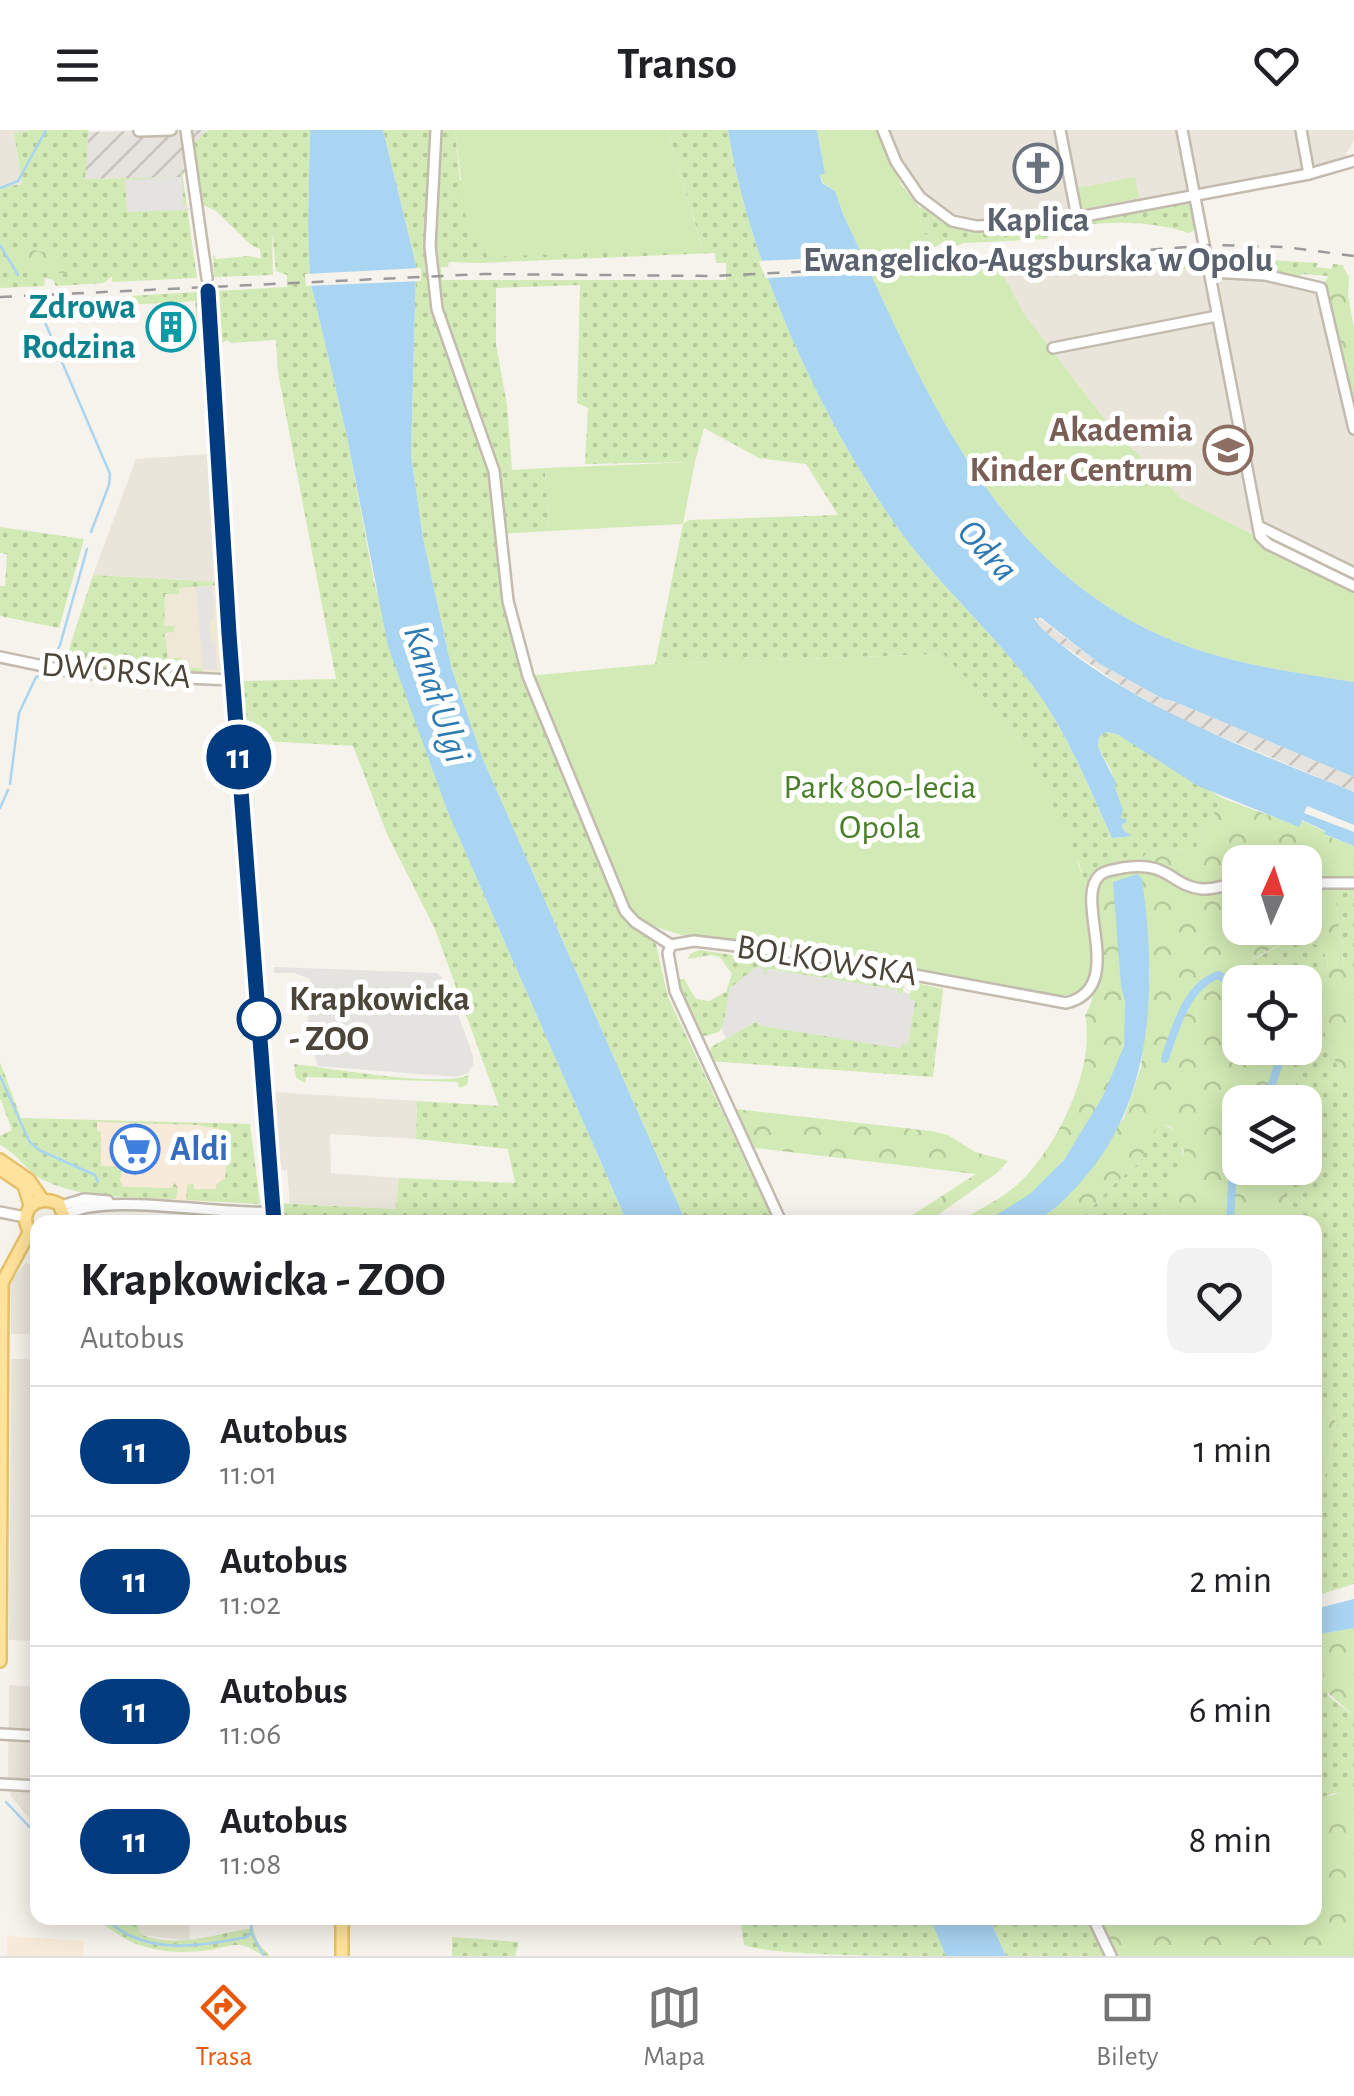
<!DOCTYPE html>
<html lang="pl">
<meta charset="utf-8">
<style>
body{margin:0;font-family:"Alegreya Sans",sans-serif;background:#f2f2f2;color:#202124;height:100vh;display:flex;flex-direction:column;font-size:38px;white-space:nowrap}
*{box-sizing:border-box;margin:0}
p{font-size:32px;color:#757577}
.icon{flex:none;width:55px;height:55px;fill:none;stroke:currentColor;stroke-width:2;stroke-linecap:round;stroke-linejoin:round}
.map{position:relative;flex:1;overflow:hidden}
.details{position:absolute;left:30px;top:1085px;width:1292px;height:710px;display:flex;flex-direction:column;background:#fff;border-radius:20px;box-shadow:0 5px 25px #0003}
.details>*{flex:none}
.badge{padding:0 20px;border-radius:32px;font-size:35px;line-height:65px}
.needle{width:65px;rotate:3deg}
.fabs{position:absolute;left:1222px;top:715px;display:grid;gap:20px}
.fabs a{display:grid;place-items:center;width:100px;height:100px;border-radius:20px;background:#fff;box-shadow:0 5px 25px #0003;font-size:50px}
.map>.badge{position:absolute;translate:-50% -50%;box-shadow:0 0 0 5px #fff}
.round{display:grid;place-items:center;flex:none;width:105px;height:105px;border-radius:20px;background:#f2f2f2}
.summary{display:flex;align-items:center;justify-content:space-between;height:170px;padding:0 50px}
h1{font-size:48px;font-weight:700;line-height:75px}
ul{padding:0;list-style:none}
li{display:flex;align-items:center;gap:30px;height:130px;padding:0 50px;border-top:2px solid #e0e0e0}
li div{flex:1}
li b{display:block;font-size:38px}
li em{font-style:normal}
li .badge{min-width:110px;font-weight:700;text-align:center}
header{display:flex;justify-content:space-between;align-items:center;height:130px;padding:0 50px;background:#fff;font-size:45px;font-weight:700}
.dock{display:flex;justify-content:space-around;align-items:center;height:140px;border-top:2px solid #e0e0e0;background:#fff;font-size:28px;color:#757577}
.dock a{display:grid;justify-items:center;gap:5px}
.dock .selected{color:#ea580c}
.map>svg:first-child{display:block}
.residential{fill:#eae5da}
.commercial{fill:#f7ead8}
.industrial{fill:url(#industrial-furrows)}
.education{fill:#efe8d6}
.grass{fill:url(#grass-dots);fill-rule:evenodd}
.forest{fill:url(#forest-crowns);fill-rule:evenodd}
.green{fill:#d2eab5}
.parking{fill:#e5e3e0}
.water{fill:#a9d4f2}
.pier{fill:#f6f3ec}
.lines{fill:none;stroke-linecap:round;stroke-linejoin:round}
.stream{stroke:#a9d4f2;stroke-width:2.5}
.canal{stroke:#a9d4f2;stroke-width:8}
.minor-casing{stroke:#c2bbae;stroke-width:14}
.major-casing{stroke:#e6c16a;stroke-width:16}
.minor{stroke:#fff;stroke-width:9}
.major{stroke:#ffe39c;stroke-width:11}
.rail{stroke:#9a9a9a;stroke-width:2.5;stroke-dasharray:12 12;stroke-linecap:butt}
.line-casing{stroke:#fff;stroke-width:22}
.line{stroke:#003b80;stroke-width:15}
.stop-dot{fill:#fff;stroke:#003b80;stroke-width:5}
.labels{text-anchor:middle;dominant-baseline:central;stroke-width:10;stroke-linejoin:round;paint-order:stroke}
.worship-label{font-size:35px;font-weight:bold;fill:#5b616d;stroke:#fff}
.culture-label{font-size:35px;font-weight:bold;fill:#0d838f;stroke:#fff;text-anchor:end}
.education-label{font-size:35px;font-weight:bold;fill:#785e54;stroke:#fff;text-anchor:end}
.street-label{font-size:35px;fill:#4b4439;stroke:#fff}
.park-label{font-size:35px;fill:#4a7f2a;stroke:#fff}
.stop-label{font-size:35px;font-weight:bold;fill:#4b4439;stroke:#fff;text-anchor:start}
.shop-label{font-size:35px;font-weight:bold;fill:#366cbe;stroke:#fff;text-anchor:start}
.water-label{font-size:38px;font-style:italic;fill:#2e7ab2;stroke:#fff}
</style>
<header><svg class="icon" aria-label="menu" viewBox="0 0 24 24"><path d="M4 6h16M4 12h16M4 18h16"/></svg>Transo<svg class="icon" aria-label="heart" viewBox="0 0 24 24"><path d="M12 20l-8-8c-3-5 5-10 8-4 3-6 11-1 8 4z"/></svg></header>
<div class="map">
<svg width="1354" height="1826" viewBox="0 0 1354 1826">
<defs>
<pattern id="industrial-furrows" width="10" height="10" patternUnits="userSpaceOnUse" patternTransform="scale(2.5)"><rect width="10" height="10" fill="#e6e2dd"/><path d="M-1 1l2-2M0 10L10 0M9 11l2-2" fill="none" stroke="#c7c3be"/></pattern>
<pattern id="grass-dots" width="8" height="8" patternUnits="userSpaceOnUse" patternTransform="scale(2.5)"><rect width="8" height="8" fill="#d2eab5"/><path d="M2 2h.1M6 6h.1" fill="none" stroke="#b6ca9c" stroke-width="1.8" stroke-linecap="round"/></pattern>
<pattern id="forest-crowns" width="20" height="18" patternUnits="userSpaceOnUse" patternTransform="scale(2.5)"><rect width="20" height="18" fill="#d2eab5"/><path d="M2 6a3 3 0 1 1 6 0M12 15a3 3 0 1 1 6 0" fill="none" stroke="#b6ca9c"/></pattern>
</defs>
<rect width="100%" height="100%" fill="#f6f3ec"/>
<g class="residential">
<polygon points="0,0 34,0 14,4 22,54 0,58"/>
<polygon points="883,0 1354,0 1354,10 1344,28 1309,38 1309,44 1042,94 963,95 920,67"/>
<polygon points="1195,139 1207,149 1271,149 1317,162 1346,286 1354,285 1354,443 1262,409 1181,368 1109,295 1024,184 1004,146"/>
<polygon points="208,324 217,452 93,445 136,329"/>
<polygon points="272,962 417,971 416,1009 330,1004 331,1043 399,1048 396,1079 290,1073 287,1040 278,1040"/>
<polygon points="26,1133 37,1137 37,1204 11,1204 10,1151"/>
<polygon points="11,1229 37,1229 37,1511 9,1510"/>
<polygon points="9,1555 37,1557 37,1698 11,1666 8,1648"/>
<polygon points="133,1788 189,1788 190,1811 142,1805"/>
</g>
<g class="commercial">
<polygon points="21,988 250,994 260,1074 121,1067"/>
<polygon points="7,1806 84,1811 83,1826 7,1826"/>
</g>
<g class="industrial">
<polygon points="206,0 182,47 84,49 89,2"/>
<polygon points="1036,486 1100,534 1162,569 1173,571 1354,647 1354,662 1186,592 1125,558 1051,507 1037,493"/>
</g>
<polygon class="education" points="93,445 217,452 223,541 203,545 63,538"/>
<g class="grass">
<polygon points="34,0 89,0 85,49 181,47 181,34 197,148 112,152 112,146 104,153 56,156 53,150 45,148 44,156 0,158 0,58 22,54 14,3"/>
<polygon points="208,0 310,0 308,96 310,150 346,302 375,456 447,680 627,1092 279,1092 278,1073 396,1079 399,1048 515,1053 508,1019 416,1009 417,971 499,976 435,799 387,704 353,616 244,610 239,551 336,549 278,243 276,210 231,213 227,210 221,214 215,209 215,161 287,157 287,145 276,141 272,102 273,145 214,147 213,124 216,129 250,126 261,129 260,119 251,115 216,81 201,74 191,16"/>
<path d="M383,0H455L460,50L702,117L667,0H728C749,132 820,288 897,397C938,455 993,502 1035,559C1068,604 1088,657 1112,708L1131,706L1123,700L1122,694L1126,693L1121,689L1111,640L1098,617L1099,607L1105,602L1117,604L1222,668L1196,717L1147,723L1136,736L1092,760L1083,750L1079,734L1025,619L999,583L943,524L655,534L683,394L689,390L838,385L806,334L759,328L704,298L695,332L585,334L588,278L577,273L580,155L496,158V214L507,275L512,340L545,338L549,401L502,404L505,442L528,546L629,794L656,814L668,867L774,1092H686L482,627L452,540L423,408L411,325L416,135ZM715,123L716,133H726V150H442L441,137H448L449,132L481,133Z"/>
<path d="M1195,65L1201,96L1189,103C1146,89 1098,91 1054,100L1047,109L964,113L942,121V113L921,102L920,78L924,76L936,87L1003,97Z"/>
<polygon points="1195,126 1195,139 1004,146 1003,135 1067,135"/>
<polygon points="1225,127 1318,133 1316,137 1331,139 1333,134 1343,135 1344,140 1340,147 1303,144 1297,147 1218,136 1225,134"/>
<polygon points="197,162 197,195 195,171 111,176 56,183 43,181 36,186 32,178 46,169 47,177 54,175 56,168 104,166 105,172 112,167"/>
<polygon points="0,397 84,409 59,498 0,486 0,456 5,456 7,424 0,423"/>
<polygon points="93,445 217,452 217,455 179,458 179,464 165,464 164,496 174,496 174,502 164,503 168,528 182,528 182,536 203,539 203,545 63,538"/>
<polygon points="1334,756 1354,756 1354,843 1344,837"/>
<polygon points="1290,810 1309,811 1321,816 1328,832 1327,842 1305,852 1246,852 1247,833"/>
<polygon points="699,820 904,851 903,862 897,866 898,860 768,839 767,845 755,840 730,858 725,893 719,902 701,907 692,897 677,853 679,849 684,849 696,869 709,871 726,862 732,844 720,827 711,825 688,829 690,824"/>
<polygon points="912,852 943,859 933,947 709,931 711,917 759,890 759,895 900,918 902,913 908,913 915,871 909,870"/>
<polygon points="1306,862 1318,865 1326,908 1354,977 1354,1454 1315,1466 1315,1362 1324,1350 1337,1293 1318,1271 1315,1258 1315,1092 1307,1092 1285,1067 1285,1057 1294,1038 1305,1038 1305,972 1298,972 1291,918 1305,918"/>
<path d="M0,932L21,988L250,994L260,1074L186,1070L187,1055L193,1053L194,1059H216L217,1054L225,1048L226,1036L229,1035L224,1000L197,995L97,992V1001L101,1002V1036L123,1037L120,1050L123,1057L171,1058L175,1053L178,1058L176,1069C131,1067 83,1069 43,1050C27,1042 17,1023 0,1015V1006L12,1000L0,968Z"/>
<path d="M294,934C331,938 439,958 469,945L467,955L459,958L458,952L306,947L305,953L296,948Z"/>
<path d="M1164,994C1204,1016 1168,1062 1160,1092H1078L1114,1054L1138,1034L1157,997Z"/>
<polygon points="1315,1530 1323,1532 1328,1566 1354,1586 1354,1664 1334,1663 1324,1667 1315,1664"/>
<path d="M98,1788H133L142,1805C179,1819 217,1803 253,1798L258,1813L270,1826C257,1826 253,1817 241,1815C231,1814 219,1819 209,1820C168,1826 127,1819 98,1788Z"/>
<path d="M740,1788H930L946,1826C906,1826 771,1826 744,1815Z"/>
<polygon points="989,1788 1093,1788 1111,1826 1006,1826"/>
<polygon points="452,1807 519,1812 515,1826 452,1826"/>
</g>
<g class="forest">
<path d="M5,117C29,119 48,121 70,132L73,143L20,142L12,138L4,121Z"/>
<polygon points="1343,137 1349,147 1348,165 1354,199 1354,274 1323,155 1329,145"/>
<path d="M1222,668L1298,696L1301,690L1325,702V705L1354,716V756H1334L1344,837L1354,843V977L1326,908L1318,865L1305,862V852L1327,842L1328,832L1321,817C1292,804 1272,818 1247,833L1246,852H1240V918H1291L1298,972H1240V1038H1294L1285,1057V1067L1307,1092H1160L1184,1021L1171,997L1164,994L1157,998L1138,1034L1114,1054L1078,1092H1030L1053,1080L1124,988L1141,937L1150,844L1142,749C1135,771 1120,799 1120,822C1119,853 1130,882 1124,913C1111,975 1048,1068 988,1091C979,1094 967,1092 958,1092C982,1078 1010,1065 1028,1044C1062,1005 1095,937 1085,885C1103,861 1093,791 1092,760L1100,745L1135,736L1147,723L1196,717ZM1240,732H1305V798H1240Z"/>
<polygon points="735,979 931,1001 948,1005 975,1022 1008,1031 997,1043 928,1092 906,1092 906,1089 976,1044 755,1018"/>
<polygon points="1315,1258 1318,1271 1337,1293 1324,1350 1315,1362"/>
<polygon points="1354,1498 1354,1586 1325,1560 1323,1532 1315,1530 1315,1505"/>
<polygon points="1344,1662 1354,1664 1354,1826 1111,1826 1093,1788 1315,1788 1315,1664 1324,1667"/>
</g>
<g class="green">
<polygon points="455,0 667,0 702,118 488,127 466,89"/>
<path d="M817,0H877L901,54L920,78L921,102L942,113L933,118L935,140L1003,135L1004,146L1024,184L1109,295L1181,368L1354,456V552C1299,543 1243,536 1190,517C993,447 924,257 843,84L835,61L823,53L820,44L825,42Z"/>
<polygon points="1135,47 1139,68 1082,79 1078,58"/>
<polygon points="695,332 683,394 549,401 545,338"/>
<polygon points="943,524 999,583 1025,619 1071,711 1083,750 1092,760 1096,837 1088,855 1077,863 1051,868 914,838 774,813 681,805 629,788 528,546 655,534"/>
</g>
<g class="parking">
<polygon points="182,47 183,73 191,80 127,82 125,50"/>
<polygon points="212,456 214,490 209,490 211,511 215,511 217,540 203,539 196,457"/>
<polygon points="274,837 438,843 447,854 473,926 473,935 468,943 457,947 317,936 316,928 309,919 307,861 311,857 310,849 294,843 274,843"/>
<polygon points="756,837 763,838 766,845 767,839 898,860 898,866 903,862 910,864 909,869 915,871 908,914 902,913 901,918 878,915 758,895 758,890 726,909 722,900 730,858"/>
</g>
<g class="water">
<polygon points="310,0 383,0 416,135 411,325 423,408 452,540 482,627 686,1092 627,1092 447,680 388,516 346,302 310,150 308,96"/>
<path d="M728,0H817L825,43L820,45L822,53L835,61L843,84C925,258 993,447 1190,517C1243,536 1299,543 1354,552V647L1173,571L1163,569L1100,534L1041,488H1034C1043,503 1060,513 1073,524C1155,585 1260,624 1354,662V695L1307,676L1304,683L1354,702V716L1324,704L1325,701L1302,690L1299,697L1198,656L1117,604L1106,602L1099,607L1098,617L1116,653L1115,658L1123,680L1121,689L1126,688V693L1122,694L1123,700L1132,706L1112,708C1089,658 1068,604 1035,559C994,503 938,455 897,397C820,288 749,132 728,0Z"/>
<path d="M1137,744L1142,749C1157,854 1155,972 1079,1054C1066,1068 1050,1086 1031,1092C1018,1096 999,1093 985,1092L1030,1064L1064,1030L1103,966L1124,916L1125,872L1121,856L1113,752Z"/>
<polygon points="1354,1469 1354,1498 1315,1505 1315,1479"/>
<polygon points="930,1788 989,1788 1006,1826 946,1826"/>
</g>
<g class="pier">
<polygon points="868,126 876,143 765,148 759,131"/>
<polygon points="421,138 421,151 306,156 305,144"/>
</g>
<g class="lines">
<g class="stream">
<polyline points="0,58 18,51 46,0"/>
<polyline points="0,115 18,145"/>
<polyline points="41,183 110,344 109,355 91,402"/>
<polyline points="51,533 60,515 87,419"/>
<polyline points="10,654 19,583 36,547 41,545"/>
<polyline points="0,678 8,660"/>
<polyline points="0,946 29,1011 39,1020 95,1045 98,1052"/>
<polyline points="6,1672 38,1706"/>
<path d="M105,1788C143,1826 198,1817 247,1807L251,1802L252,1788"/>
<polyline points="252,1804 264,1826"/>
</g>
<g class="canal">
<path d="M1165,929C1174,901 1187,854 1219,845L1240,860"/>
<polyline points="1266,972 1278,936 1273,918"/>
<polyline points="1230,1092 1233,1034 1240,1027"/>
</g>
<g class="minor-casing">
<g id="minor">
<polyline points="186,0 207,148"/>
<polyline points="436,0 430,116 437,179 494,341 508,471 528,546 625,781 635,792 671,815"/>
<polyline points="883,0 896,32 920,67 952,91 976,96 1042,94 1309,44 1354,31"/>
<polyline points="1060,0 1077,87"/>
<polyline points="1182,0 1260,406 1268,414 1354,456"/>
<polyline points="1301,0 1309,44"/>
<polyline points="139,1 171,0"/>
<polyline points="1211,142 1265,145 1321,158 1354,299"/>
<polyline points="208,161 229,505 274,1092"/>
<polyline points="1053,218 1217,186"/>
<polyline points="1258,396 1354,443"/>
<polyline points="0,527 77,543 232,550"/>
<polyline points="1305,753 1354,753"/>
<polyline points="61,1076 84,1069 108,1071"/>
<polyline points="0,1082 25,1087"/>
<path d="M66,1085C104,1061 222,1086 274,1082"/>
<path d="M781,1092L675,861L668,823L671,815L694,811L796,823L1066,873C1129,858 1072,769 1100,745C1106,740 1115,740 1122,738C1170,730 1170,756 1202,759C1214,760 1228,754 1240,753"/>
<polyline points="0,1604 38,1606"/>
<polyline points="0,1654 38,1656"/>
<polyline points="1093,1788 1111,1826"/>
</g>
</g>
<g class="major-casing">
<g id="major">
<polyline points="0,1030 29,1050 42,1069"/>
<polyline points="0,1039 24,1055 30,1075"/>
<path d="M38,1109C12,1092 31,1060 59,1074L66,1092"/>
<polyline points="0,1531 2,1153 29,1103"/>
<polyline points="342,1826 342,1788"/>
</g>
</g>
<use href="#minor" class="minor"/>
<use href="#major" class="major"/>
<polyline class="rail" points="0,167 483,144 712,146 981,133 1212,115 1285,117 1354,126"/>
</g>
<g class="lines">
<g class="line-casing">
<polyline id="line" points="208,161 229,504 274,1092"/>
</g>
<use href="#line" class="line"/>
</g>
<defs>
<g id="church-ring" transform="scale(2.5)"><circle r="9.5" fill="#fff" stroke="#6b7280" stroke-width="1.5"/><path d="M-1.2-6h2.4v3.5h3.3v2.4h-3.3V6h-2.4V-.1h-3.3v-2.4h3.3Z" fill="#6b7280"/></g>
<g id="building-ring" transform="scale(2.5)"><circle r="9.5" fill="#fff" stroke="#0f9aa8" stroke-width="1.5"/><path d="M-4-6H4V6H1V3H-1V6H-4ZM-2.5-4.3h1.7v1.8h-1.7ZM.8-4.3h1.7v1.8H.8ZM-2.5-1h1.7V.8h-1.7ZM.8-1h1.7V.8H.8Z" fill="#0f9aa8"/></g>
<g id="school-ring" transform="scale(2.5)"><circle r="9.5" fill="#fff" stroke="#8d6e63" stroke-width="1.5"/><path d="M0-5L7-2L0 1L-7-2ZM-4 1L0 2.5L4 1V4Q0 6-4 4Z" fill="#8d6e63"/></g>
<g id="supermarket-ring" transform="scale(2.5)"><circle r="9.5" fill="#fff" stroke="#3f7fe0" stroke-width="1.5"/><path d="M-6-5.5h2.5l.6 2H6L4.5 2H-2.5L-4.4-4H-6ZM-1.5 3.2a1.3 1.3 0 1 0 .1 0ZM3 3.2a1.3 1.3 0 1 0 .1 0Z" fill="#3f7fe0"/></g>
</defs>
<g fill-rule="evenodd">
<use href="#church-ring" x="1038" y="38"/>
<use href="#building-ring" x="171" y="197"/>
<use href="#school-ring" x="1228" y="320"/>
<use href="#supermarket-ring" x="135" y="1019"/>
</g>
<circle class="stop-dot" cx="259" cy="889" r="20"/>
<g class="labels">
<g class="worship-label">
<text x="1038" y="90">Kaplica<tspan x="1038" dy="40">Ewangelicko-Augsburska w Opolu</tspan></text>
</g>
<g class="culture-label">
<text x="136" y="177">Zdrowa<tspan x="136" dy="40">Rodzina</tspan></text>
</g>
<g class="education-label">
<text x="1193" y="300">Akademia<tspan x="1193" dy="40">Kinder Centrum</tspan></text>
</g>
<g class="street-label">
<text transform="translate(116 541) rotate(5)">DWORSKA</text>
<text transform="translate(827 831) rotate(9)">BOLKOWSKA</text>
</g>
<g class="park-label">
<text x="880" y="657">Park 800-lecia<tspan x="880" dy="40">Opola</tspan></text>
</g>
<g class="stop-label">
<text x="289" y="869">Krapkowicka<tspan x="289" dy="40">- ZOO</tspan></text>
</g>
<g class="shop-label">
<text x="170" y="1019">Aldi</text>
</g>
<g class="water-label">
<text transform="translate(987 421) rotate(47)">Odra</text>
<text transform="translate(436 564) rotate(72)">Kanał Ulgi</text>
</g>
</g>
</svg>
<div class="fabs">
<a><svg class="needle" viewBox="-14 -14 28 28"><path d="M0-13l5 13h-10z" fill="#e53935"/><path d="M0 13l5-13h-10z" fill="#757577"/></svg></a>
<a><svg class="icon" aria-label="locate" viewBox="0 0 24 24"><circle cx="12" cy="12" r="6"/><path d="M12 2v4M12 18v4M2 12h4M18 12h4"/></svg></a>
<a><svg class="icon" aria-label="layers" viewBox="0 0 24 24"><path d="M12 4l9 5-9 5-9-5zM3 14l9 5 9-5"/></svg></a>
</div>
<b class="badge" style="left:239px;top:627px;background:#003b80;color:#fff">11</b>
<section class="details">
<div class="summary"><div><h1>Krapkowicka - ZOO</h1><p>Autobus</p></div><a class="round"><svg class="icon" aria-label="heart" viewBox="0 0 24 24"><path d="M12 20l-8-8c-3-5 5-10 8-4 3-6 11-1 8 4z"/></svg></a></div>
<ul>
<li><span class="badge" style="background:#003b80;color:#fff">11</span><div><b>Autobus</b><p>11:01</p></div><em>1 min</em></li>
<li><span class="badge" style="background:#003b80;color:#fff">11</span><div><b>Autobus</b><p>11:02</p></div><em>2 min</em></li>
<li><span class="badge" style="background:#003b80;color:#fff">11</span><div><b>Autobus</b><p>11:06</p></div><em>6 min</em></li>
<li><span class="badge" style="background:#003b80;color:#fff">11</span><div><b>Autobus</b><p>11:08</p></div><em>8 min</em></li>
</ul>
</section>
</div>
<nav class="dock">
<a class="selected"><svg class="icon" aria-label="directions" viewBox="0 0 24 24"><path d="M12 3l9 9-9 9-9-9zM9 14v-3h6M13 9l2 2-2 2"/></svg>Trasa</a>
<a><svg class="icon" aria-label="map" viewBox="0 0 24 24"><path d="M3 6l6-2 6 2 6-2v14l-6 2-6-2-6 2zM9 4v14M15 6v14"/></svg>Mapa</a>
<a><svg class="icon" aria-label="tickets" viewBox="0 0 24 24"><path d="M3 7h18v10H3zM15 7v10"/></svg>Bilety</a>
</nav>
